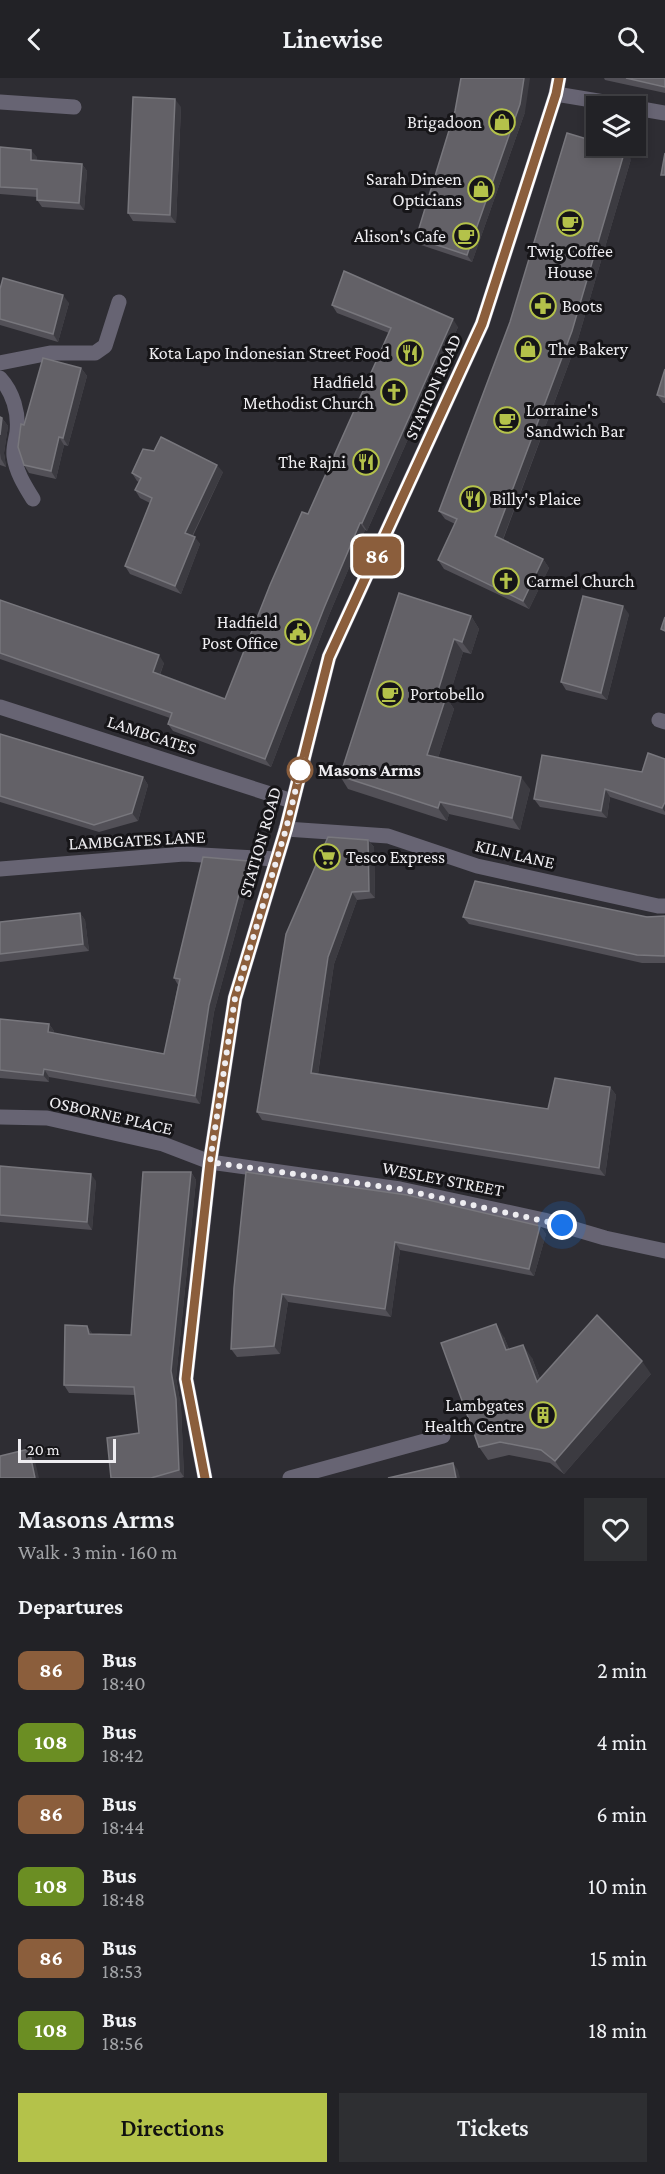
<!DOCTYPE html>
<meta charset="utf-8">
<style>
body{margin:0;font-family:"Crimson Pro",serif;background:#2e2f32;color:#f1f3f6;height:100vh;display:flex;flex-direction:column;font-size:22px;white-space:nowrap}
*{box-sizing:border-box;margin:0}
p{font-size:20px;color:#a2a4a7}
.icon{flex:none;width:33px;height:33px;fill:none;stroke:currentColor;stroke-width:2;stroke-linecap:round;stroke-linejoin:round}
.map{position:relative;height:1400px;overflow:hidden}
.sheet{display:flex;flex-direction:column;background:#222226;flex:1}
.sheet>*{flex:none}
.badge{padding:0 12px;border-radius:9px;font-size:21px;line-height:39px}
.fabs{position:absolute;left:586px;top:18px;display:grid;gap:12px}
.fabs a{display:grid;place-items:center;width:60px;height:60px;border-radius:0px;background:#222226;box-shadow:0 3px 9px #0003,0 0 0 2px #3f3f43;font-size:30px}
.scale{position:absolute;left:18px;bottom:15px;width:98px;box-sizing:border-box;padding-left:6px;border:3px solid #eeedf1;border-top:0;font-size:16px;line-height:21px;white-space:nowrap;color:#eeedf1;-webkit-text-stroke:4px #161518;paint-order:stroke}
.you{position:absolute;width:30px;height:30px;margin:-15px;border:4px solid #fff;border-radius:50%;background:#1a73e8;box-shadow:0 0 0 9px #1a73e833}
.map>.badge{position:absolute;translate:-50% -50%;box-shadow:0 0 0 3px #fff}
h2{padding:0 18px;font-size:22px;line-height:54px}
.round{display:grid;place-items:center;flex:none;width:63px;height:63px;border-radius:0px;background:#2e2f32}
.overview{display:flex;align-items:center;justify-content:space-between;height:102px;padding:0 18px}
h1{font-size:28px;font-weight:600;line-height:45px}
.primary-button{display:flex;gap:12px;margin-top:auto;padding:12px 18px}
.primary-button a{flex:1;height:69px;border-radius:0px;background:#b4c24a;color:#111;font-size:24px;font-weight:600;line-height:69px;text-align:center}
.primary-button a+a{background:#2e2f32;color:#f1f3f6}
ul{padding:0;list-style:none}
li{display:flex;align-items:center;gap:18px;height:72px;padding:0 18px}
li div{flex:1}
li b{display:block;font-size:22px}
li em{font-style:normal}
li .badge{min-width:66px;font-weight:700;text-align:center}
header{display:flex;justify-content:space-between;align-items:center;height:78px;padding:0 18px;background:#222226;font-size:27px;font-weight:600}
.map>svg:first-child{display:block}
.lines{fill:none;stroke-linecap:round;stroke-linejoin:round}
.street{stroke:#676473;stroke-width:15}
.wall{fill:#525057}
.shaded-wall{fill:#3c3b41}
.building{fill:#636167;stroke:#78777d;stroke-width:1.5}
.line-casing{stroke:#fff;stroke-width:14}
.line{stroke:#8b5e3c;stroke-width:9}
.walk{stroke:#eeedf1;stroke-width:6;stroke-dasharray:0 10.8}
.stop-dot{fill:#fff;stroke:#8b5e3c;stroke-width:3}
.labels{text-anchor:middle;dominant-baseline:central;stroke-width:6;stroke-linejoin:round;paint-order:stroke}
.poi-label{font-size:18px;fill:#eeedf1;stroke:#161518;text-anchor:end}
.street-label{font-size:18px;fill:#eeedf1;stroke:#161518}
.stop-label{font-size:18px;font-weight:bold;fill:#eeedf1;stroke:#161518;text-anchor:start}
</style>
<header><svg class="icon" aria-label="back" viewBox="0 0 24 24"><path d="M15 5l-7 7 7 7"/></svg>Linewise<svg class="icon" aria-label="search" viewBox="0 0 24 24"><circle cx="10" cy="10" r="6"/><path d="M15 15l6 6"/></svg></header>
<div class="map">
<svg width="665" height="1400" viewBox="0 0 665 1400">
<rect width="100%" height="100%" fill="#2e2d33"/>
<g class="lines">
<g class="street">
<polyline points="556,16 628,28"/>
<polyline points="0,24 74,29"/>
<polyline points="636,30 665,35"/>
<polyline points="0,285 50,275 95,275 105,268 119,224"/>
<path d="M0,300C13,314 19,335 17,354C16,361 13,370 14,378C16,394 25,408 33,421"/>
<polyline points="0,629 292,723"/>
<polyline points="659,642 665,644"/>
<polyline points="286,751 388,758 477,788 658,828 665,828"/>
<polyline points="0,791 184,776 276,781"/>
<polyline points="0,1039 47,1040 163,1066 210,1084 400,1111 544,1142 605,1160 665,1173"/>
<polyline points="205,1400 186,1301 210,1084 235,920 286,751 329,579 482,246 556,16 559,0"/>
<polyline points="290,1400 443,1358"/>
</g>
</g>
<g class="wall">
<polygon points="604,0 665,0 665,15 605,2"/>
<polygon points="181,29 176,145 133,143 128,135"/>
<polygon points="525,34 472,184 421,167 416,160"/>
<polygon points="0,69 37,79 36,83 82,86 87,93 84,132 42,129 37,122 37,119 0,116"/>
<polygon points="631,81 578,261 503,462 543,481 549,490 529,531 444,491 438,482 455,446 445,441 439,433"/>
<polygon points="0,211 69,225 58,264 0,247"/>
<polygon points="332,227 458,249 367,453 365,452 329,537 271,689 173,653 168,646 170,640 0,581 0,522 164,585 160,597 225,621 389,255 337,235"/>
<polygon points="81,290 87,298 68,368 64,367 56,401 29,395 24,387 24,347"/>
<polygon points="665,291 665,325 663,325 657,317"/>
<polygon points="0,339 2,340 8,348 4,375 6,389 0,387"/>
<polygon points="223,394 193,458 200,466 181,516 130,496 125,488 150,425 140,420 135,412 139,404 137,403 132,395"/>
<polygon points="629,536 607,622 566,612 561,604"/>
<polygon points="471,538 479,551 471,576 463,574 448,622 454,631 438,680 530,711 520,752 449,736 447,743 348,711 340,698"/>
<polygon points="0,656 143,699 148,707 138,743 99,754 0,724"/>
<polygon points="665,681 665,737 610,719 607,740 540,729 534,721 642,694"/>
<polygon points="368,762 374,769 375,820 357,822 334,886 318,996 548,1031 610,1009 616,1017 605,1098 262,1042 257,1034"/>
<polygon points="248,783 253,790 214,934 200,1026 49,999 49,1004 0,1000 0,941 49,946 54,953 54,955 164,976 178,907 174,900"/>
<polygon points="80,835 85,842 89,873 0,884 0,844"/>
<polygon points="665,838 665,885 642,885 469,846 463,839"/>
<polygon points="0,1088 96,1103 92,1152 0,1144"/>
<polygon points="191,1094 196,1102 176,1300 181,1329 184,1399 181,1400 111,1400 139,1355 135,1317 69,1315 64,1307 87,1248 93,1257 131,1257"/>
<polygon points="246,1094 540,1148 546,1156 534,1198 400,1172 391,1239 288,1224 280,1276 237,1279 231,1271"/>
<polygon points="504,1259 509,1271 532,1280 540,1301 651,1296 564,1396 550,1385 509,1377 488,1382 479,1369"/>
</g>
<g class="shaded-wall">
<polygon points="524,0 530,0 525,34 472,184 467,177"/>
<polygon points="175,21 181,29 176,145 170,137"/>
<polygon points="31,72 37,79 36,90 31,82"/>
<polygon points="625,72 631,81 578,261 501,466 495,458"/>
<polygon points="82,86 87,93 84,132 79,125"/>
<polygon points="63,217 69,225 58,264 53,256"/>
<polygon points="453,241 458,249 367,453 362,445"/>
<polygon points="81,290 87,298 68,368 63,360"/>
<polygon points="2,340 8,348 4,375 6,389 1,381 0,375 0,357"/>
<polygon points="59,359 64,367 56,401 51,393"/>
<polygon points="217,387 223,394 190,462 185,455"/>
<polygon points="360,445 365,452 329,537 271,689 265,681 324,530"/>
<polygon points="195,459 200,466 181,516 175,508"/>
<polygon points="543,481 549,490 529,531 523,523"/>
<polygon points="623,528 629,536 607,622 601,615"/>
<polygon points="471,538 479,551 471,576 462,564"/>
<polygon points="454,561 463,574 448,622 454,631 435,689 427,677 437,616"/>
<polygon points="159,577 164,585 158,601 153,594"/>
<polygon points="143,699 148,707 138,743 132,735"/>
<polygon points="521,699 530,711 520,752 512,740"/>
<polygon points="605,711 610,719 607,740 601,733"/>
<polygon points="664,723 665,724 665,734 662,730"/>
<polygon points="440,724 449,736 447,743 438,730"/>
<polygon points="368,762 374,769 375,820 369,813"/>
<polygon points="248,783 253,790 214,934 200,1026 195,1018 209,927"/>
<polygon points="352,814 357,822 334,886 317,1002 311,995 328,879"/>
<polygon points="80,835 85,842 89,873 83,866"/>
<polygon points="49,946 54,953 53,962 48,954"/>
<polygon points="44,991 49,999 49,1004 43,997"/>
<polygon points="610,1009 616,1017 605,1098 599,1090"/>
<polygon points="191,1094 196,1102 176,1300 181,1329 184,1399 179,1392 171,1293"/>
<polygon points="91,1096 96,1103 92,1152 87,1144"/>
<polygon points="540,1148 546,1156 534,1198 529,1191"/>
<polygon points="395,1164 400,1172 391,1239 385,1231"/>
<polygon points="282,1216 288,1224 280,1276 274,1268"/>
<polygon points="496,1246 504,1259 515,1285 506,1272"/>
<polygon points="87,1248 92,1255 95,1264 89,1256"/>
<polygon points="523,1267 532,1280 546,1317 537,1304"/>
<polygon points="642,1283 651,1296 564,1396 555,1383"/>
<polygon points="29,1371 34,1379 39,1400 35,1400"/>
<polygon points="453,1385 458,1392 460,1400 456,1400"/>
</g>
<g class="building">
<polygon points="461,0 524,0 520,26 467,177 416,160 455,33"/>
<polygon points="626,0 665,0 665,9"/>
<polygon points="133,19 175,21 170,137 128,135"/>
<polygon points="567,55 597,64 597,68 609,68 625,72 572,253 495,458 543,481 523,523 438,482 457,441 439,433 510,244"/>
<polygon points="0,69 31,72 31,82 82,86 79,125 37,122 37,111 0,109"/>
<polygon points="665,75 665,97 661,97"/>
<polygon points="344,193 453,241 362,445 360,445 324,530 265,681 168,646 172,635 0,575 0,522 159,577 153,594 225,621 270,507 302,434 308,436 391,250 332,227"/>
<polygon points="3,200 63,217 53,256 0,241 0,211"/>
<polygon points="43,280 81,290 63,360 59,359 51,393 24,387 18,369 21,346 24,347"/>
<polygon points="665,291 665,319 657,317"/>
<polygon points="0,339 2,340 0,357"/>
<polygon points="161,359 217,387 185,455 195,459 175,508 125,488 152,420 135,412 141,400 132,395 143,371 154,373"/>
<polygon points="399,515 471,538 462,564 454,561 437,616 446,619 427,677 521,699 512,740 440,724 438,730 340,698"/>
<polygon points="583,518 623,528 601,615 561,604"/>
<polygon points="665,539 665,553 661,551"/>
<polygon points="0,656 143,699 132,735 94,747 0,718"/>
<polygon points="648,675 665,681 665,724 662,730 605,711 601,733 534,721 542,677 642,694"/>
<polygon points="328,759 368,762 369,813 352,814 328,879 311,995 548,1031 555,1000 610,1009 599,1090 257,1034 286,856"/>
<polygon points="203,779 248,783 209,927 195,1018 44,991 43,997 0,992 0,941 49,946 48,954 164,976 180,901 174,900"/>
<polygon points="475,803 647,839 665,838 665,878 637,877 463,839"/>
<polygon points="80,835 83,866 0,876 0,844"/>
<polygon points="0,1088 91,1096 87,1144 0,1137"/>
<polygon points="143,1094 191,1094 171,1293 176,1321 179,1392 151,1400 111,1400 107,1360 139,1355 134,1309 64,1307 65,1247 87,1248 89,1256 131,1257"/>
<polygon points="246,1094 407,1117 540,1148 529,1191 395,1164 385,1231 282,1216 274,1268 231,1271 234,1210"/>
<polygon points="597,1237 642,1283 555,1383 541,1372 500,1364 479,1369 441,1265 496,1246 506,1272 523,1267 537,1304"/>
<polygon points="29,1371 35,1400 0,1400 0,1378"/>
<polygon points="453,1385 456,1400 388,1400"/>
</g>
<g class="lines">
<g class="line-casing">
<polyline id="line" points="205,1400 186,1301 210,1084 235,920 286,751 329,579 482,246 556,16 559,0"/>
</g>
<use href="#line" class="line"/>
<polyline class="walk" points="300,692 303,682 286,751 235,920 210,1084 400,1111 562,1147"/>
</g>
<defs>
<g id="shop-ring" transform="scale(1.35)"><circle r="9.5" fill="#161518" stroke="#b4c24a" stroke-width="1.5"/><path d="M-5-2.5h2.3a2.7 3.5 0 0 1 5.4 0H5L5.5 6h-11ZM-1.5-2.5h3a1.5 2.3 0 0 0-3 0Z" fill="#b4c24a"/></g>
<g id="cafe-ring" transform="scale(1.35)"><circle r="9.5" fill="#161518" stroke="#b4c24a" stroke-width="1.5"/><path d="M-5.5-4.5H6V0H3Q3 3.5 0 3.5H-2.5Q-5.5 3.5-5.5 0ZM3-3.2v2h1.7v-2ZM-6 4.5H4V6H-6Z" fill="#b4c24a"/></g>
<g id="pharmacy-ring" transform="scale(1.35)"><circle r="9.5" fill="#161518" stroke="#b4c24a" stroke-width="1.5"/><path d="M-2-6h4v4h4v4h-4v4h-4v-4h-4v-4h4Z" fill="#b4c24a"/></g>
<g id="restaurant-ring" transform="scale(1.35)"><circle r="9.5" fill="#161518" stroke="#b4c24a" stroke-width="1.5"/><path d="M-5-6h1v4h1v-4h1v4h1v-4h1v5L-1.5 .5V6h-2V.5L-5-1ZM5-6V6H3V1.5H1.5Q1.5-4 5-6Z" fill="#b4c24a"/></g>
<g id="church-ring" transform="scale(1.35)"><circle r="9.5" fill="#161518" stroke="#b4c24a" stroke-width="1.5"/><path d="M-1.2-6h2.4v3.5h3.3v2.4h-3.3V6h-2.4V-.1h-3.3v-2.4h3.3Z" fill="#b4c24a"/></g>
<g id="civic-ring" transform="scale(1.35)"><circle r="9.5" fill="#161518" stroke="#b4c24a" stroke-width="1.5"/><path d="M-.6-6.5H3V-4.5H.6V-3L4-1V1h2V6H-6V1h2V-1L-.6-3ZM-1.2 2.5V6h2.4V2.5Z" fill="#b4c24a"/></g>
<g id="supermarket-ring" transform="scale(1.35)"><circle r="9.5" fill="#161518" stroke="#b4c24a" stroke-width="1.5"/><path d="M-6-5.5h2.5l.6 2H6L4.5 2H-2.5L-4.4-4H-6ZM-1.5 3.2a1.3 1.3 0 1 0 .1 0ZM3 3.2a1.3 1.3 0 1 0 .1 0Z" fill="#b4c24a"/></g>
<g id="building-ring" transform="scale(1.35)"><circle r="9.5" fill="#161518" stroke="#b4c24a" stroke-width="1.5"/><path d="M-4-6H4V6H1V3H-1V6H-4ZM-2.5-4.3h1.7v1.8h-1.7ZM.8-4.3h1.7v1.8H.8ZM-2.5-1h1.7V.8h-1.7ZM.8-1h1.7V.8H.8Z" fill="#b4c24a"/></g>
</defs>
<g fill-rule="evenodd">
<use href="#shop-ring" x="502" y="44"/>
<use href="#shop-ring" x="481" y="111"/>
<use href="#cafe-ring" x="570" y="145"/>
<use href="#cafe-ring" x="466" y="158"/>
<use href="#pharmacy-ring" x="543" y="228"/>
<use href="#shop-ring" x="528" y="271"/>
<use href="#restaurant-ring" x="410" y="275"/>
<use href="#church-ring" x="394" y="314"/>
<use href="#cafe-ring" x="507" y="342"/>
<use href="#restaurant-ring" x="366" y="384"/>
<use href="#restaurant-ring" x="473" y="421"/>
<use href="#church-ring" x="506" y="503"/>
<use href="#civic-ring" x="298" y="554"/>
<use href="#cafe-ring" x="390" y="616"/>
<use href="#supermarket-ring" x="327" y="779"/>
<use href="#building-ring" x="543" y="1337"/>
</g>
<circle class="stop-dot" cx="300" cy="692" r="12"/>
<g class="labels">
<g class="poi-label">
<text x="482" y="44">Brigadoon</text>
<text x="462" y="101">Sarah Dineen<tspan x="462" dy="21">Opticians</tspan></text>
<text x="446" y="158">Alison's Cafe</text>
<text x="570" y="173" text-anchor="middle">Twig Coffee<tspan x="570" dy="21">House</tspan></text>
<text x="562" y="228" text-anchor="start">Boots</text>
<text x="548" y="271" text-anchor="start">The Bakery</text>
<text x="390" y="275">Kota Lapo Indonesian Street Food</text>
<text x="374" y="304">Hadfield<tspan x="374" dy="21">Methodist Church</tspan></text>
<text x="526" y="332" text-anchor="start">Lorraine's<tspan x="526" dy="21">Sandwich Bar</tspan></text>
<text x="346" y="384">The Rajni</text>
<text x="492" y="421" text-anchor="start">Billy's Plaice</text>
<text x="526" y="503" text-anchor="start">Carmel Church</text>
<text x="278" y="544">Hadfield<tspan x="278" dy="21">Post Office</tspan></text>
<text x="410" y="616" text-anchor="start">Portobello</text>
<text x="346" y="779" text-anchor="start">Tesco Express</text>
<text x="524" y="1327">Lambgates<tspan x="524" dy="21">Health Centre</tspan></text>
</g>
<g class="street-label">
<text transform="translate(433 309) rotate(-66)">STATION ROAD</text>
<text transform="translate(152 657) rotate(18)">LAMBGATES</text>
<text transform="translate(137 762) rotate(-3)">LAMBGATES LANE</text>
<text transform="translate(260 764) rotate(-74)">STATION ROAD</text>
<text transform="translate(515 776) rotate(13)">KILN LANE</text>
<text transform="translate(111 1037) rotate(13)">OSBORNE PLACE</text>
<text transform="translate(443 1101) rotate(11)">WESLEY STREET</text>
</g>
<g class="stop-label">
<text x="318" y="692">Masons Arms</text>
</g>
</g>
</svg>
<div class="fabs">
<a><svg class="icon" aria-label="layers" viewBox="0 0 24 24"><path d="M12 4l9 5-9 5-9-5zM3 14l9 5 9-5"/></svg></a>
</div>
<div class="scale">20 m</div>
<div class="you" style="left:562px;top:1147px"></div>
<b class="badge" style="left:377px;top:478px;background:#8b5e3c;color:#fff">86</b>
</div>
<section class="sheet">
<div class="overview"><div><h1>Masons Arms</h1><p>Walk · 3 min · 160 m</p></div><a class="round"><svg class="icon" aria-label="heart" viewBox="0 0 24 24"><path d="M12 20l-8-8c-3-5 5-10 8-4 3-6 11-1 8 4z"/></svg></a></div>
<h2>Departures</h2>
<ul>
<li><span class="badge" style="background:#8b5e3c;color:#fff">86</span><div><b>Bus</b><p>18:40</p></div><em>2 min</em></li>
<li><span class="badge" style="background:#6b8e23;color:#fff">108</span><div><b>Bus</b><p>18:42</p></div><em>4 min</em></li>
<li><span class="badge" style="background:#8b5e3c;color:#fff">86</span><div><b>Bus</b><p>18:44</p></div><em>6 min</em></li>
<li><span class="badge" style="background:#6b8e23;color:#fff">108</span><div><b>Bus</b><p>18:48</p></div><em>10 min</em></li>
<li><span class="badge" style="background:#8b5e3c;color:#fff">86</span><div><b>Bus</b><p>18:53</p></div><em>15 min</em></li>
<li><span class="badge" style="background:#6b8e23;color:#fff">108</span><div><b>Bus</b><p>18:56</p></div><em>18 min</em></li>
</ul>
<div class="primary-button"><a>Directions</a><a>Tickets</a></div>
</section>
